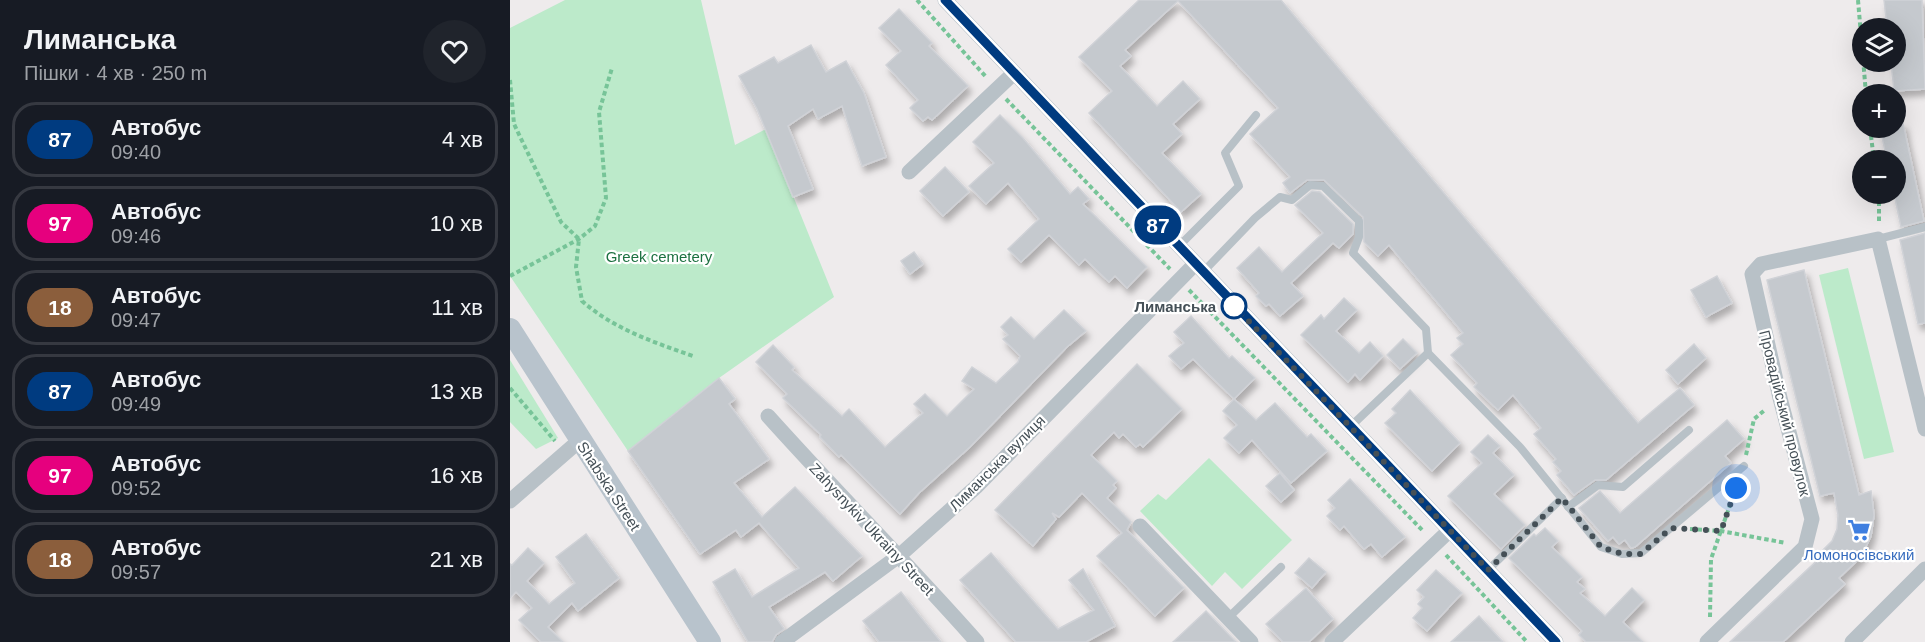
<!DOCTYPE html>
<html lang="uk">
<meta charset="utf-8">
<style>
body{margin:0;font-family:Helvetica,sans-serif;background:#20242c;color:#f1f3f6;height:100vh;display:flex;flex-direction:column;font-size:22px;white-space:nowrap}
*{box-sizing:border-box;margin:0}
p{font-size:20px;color:#9ea1a6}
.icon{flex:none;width:33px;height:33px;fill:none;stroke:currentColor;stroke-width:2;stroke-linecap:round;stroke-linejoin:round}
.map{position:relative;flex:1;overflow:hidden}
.sheet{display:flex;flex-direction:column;background:#171b24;width:510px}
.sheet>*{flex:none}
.badge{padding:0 12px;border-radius:20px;font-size:21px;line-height:39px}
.buttons{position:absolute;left:1342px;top:18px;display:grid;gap:12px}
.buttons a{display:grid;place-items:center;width:54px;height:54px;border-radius:50%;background:#171b24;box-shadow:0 6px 24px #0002;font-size:30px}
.you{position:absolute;width:30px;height:30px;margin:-15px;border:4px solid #fff;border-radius:50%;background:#1a73e8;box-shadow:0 0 0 9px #1a73e833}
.map>.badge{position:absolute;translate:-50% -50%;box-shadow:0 0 0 3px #fff}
.round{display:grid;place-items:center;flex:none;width:63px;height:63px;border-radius:32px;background:#20242c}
.overview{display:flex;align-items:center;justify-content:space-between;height:102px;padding:0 24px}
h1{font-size:28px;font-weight:600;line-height:45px}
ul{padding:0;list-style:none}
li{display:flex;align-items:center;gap:18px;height:75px;margin:0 12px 9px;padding:0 12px;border:3px solid #363941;border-radius:24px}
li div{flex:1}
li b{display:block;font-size:22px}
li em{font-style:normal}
li .badge{min-width:66px;font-weight:700;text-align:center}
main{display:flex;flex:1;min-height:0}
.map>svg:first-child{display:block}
.green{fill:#bceaca}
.building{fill:#c5c9ce;stroke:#d0d2d7;stroke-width:1.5;filter:url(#shadow)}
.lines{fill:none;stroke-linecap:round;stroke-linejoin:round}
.path{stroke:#77c498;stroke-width:4;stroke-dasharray:4.5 3;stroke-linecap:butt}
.lane{stroke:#b8c1c7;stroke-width:8}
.street{stroke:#b8c1c7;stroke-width:15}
.secondary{stroke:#b8c3cc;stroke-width:22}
.line-casing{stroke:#fff;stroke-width:14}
.line{stroke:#003b80;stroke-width:9}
.walk{stroke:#455057;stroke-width:6;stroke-dasharray:0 10.8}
.stop-dot{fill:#fff;stroke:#003b80;stroke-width:3}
.labels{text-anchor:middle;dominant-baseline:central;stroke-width:4.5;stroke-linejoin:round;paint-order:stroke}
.park-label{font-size:15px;fill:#1d7141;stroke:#fff}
.stop-label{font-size:15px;font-weight:bold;fill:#455057;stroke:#fff;text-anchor:end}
.street-label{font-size:15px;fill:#455057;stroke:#fff}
.shop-label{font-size:15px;fill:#366cbe;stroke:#fff}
</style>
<main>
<section class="sheet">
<div class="overview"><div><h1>Лиманська</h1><p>Пішки · 4 хв · 250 m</p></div><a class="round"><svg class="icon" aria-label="heart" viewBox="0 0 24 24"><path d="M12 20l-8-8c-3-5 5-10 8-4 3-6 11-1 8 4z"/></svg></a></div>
<ul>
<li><span class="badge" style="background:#003b80;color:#fff">87</span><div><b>Автобус</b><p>09:40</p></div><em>4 хв</em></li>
<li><span class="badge" style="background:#e6007e;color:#fff">97</span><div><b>Автобус</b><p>09:46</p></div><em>10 хв</em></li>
<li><span class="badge" style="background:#8b5e3c;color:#fff">18</span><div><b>Автобус</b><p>09:47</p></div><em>11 хв</em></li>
<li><span class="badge" style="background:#003b80;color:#fff">87</span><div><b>Автобус</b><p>09:49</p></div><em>13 хв</em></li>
<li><span class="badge" style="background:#e6007e;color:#fff">97</span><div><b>Автобус</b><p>09:52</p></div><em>16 хв</em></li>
<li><span class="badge" style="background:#8b5e3c;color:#fff">18</span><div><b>Автобус</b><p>09:57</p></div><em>21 хв</em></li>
</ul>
</section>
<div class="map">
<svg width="1415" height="642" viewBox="0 0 1415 642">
<defs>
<filter id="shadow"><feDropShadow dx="3.5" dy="6" stdDeviation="3" flood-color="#0004"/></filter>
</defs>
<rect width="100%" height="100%" fill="#eeebec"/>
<g class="green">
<polygon points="55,0 191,0 225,145 256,129 324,297 209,378 118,451 0,276 0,28"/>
<polygon points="1338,268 1384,452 1354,459 1309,275"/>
<polygon points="0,360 48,438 26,449 0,422"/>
<polygon points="699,458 782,540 732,589 715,572 702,586 630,511 648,494 656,500"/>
</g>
<g class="building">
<polygon points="629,0 771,0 1128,423 1170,388 1184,405 1096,480 1085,480 1064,495 1047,475 1051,471 1043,462 1046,459 1024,434 1031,428 1003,395 988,410 964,387 967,383 941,355 953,344 947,338 953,333 879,245 868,256 854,242 853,217 814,180 797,180 780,193 773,183 780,177 740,134 768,108 668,1 615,50 621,56 610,66 647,106 673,81 690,99 663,124 672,134 652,153 691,194 671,212 579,113 602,91 569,57"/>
<polygon points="1374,0 1412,0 1415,89 1384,91 1381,62 1386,62 1386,28 1377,28"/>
<polygon points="389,9 422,43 419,46 458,86 422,120 418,117 413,121 400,108 408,100 376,65 391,51 369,28"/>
<polygon points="301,45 316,72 336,61 354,93 376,157 352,166 332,106 308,119 303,109 278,126 303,189 283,197 247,109 229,76 264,57 268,63"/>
<polygon points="490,115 513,138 560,194 568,187 579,199 573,204 637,267 617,288 605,276 599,282 575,259 569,265 539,235 511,262 498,249 529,219 498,183 476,204 459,186 484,163 463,142"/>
<polygon points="1393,123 1414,221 1391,227 1384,194 1386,160 1377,160 1370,128 1386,128 1386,124"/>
<polygon points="435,167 459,192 433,216 410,191"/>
<polygon points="802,191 810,192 843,224 843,234 829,248 823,243 781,283 793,296 770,316 759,304 756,306 746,296 749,293 727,268 749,247 772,272 813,233 785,205"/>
<polygon points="1415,233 1415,323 1408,324 1390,240"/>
<polygon points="404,252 413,264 400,274 391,261"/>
<polygon points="1294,270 1349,495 1361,491 1364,515 1361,536 1351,557 1329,578 1335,584 1273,642 1220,642 1315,553 1312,551 1322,541 1327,529 1328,515 1324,493 1310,496 1257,280"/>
<polygon points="1207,276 1222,303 1196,317 1181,290"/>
<polygon points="834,298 847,310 826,331 849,353 860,342 873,356 850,380 845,374 838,382 791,335 811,315 814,319"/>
<polygon points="554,310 576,331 557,347 460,447 409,493 390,514 331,455 329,457 310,437 311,435 273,398 277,394 246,362 263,345 284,367 282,370 332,416 339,409 375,447 413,413 404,404 415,394 437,416 464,389 452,381 462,367 486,383 508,362 510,356 493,339 498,335 491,327 501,317 524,339"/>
<polygon points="681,316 719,358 722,356 745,378 724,399 683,359 671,369 659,356 674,343 664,332"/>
<polygon points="893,339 907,353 890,369 877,355"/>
<polygon points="1184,344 1196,358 1168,384 1156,370"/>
<polygon points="627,364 672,409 633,447 630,444 626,447 613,434 609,438 604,432 581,455 607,481 603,485 606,488 597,498 621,522 617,530 674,588 645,616 587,556 612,533 572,493 549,517 542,513 546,519 523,546 485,510"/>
<polygon points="209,378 225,399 219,404 259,459 224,483 252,517 285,487 352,556 323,581 315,572 259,607 274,629 266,635 262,642 238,642 203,582 225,569 242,597 289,568 249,523 231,537 226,530 190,554 118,451"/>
<polygon points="900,390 950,443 922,471 875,423 886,413 882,409"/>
<polygon points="724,399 746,420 765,403 797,437 801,434 817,451 781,483 742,440 729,453 714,438 727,425 713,411"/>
<polygon points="1217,420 1234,439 1215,456 1221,463 1125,547 1121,548 1115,540 1109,544 1103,537 1098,541 1069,508 1090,491 1110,513"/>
<polygon points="978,435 990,446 983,453 1004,475 984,494 1015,525 991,549 938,496 972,463 961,452"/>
<polygon points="770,473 784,490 771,502 756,486"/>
<polygon points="840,479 895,537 872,557 861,544 854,549 834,526 830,530 817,516 825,508 818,500"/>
<polygon points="1035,528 1048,541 1042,547 1072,577 1067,582 1075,589 1070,593 1095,616 1122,588 1134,600 1113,622 1133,642 1076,642 1069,635 1072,631 999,558 1024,534 1026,536"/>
<polygon points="76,534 109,578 68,611 62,603 38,627 53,642 31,642 9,620 22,608 6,592 0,598 0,564 2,565 18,548 34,563 17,581 39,604 65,583 46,557"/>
<polygon points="481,553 548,629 584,610 559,580 573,569 605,626 576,642 506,642 450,580"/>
<polygon points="799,558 816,572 802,588 785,573"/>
<polygon points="926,570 952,593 917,631 903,618 912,608 908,604 914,597 907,590"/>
<polygon points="796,588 823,619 799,642 773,642 756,624"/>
<polygon points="391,592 410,616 431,642 369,642 353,621"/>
<polygon points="696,611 726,642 663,642"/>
<polygon points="969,616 993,642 941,642"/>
</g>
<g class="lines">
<g class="path">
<polyline points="407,0 477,78"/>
<polyline points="1348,0 1356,94"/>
<path d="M0,80L4,124L51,222L69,239L66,267L72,301C104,329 143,342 183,356"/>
<polyline points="496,99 660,269"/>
<polyline points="1360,128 1364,160"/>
<polyline points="1369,194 1369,223"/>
<polyline points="0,276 69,239 85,226 96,198 89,112 102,68"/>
<polyline points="679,290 914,532"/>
<polyline points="0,388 45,441"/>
<polyline points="1236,455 1244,419 1256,409"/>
<polyline points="1180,529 1211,531 1276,543"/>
<polyline points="936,555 1017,642"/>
<polyline points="1200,617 1201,559 1225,491"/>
</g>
<g class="lane">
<polyline points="1368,239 1415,227"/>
<polyline points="668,247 729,186 715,153 746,115"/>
<polyline points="693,272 745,218 770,197 782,200 800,185 813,186 849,221 849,237 843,253 916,329 918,353"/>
<polyline points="840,427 918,353 1010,447 1091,547 1112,554 1131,553 1234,466"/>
<polyline points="1058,507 1088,485 1113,487 1179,430"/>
<polyline points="978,570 1052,498"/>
<polyline points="718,618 771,567"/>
</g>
<g class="street">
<polyline points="435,0 1046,642"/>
<polyline points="399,172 504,73"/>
<path d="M258,416C327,493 399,565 467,642"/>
<polyline points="0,501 69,441"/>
<polyline points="630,526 741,642"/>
<polyline points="272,642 390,555 466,487 685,264"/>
<polyline points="822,642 940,530"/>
<polyline points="1197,642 1295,547 1302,519 1270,398 1242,274 1251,264 1368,239 1415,429"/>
<polyline points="1342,642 1415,569"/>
</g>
<polyline class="secondary" points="0,329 200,642"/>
</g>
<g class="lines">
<g class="line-casing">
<polyline id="line" points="435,0 1046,642"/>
</g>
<use href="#line" class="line"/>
<polyline class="walk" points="724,306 978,570 1052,498 1091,547 1112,554 1131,554 1161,528 1211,531 1226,488"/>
</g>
<defs>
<g id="supermarket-bare" transform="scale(1.8)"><path d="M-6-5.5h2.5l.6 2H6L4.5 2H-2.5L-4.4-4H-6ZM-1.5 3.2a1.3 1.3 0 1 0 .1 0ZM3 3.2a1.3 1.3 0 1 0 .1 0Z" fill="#3f7fe0" stroke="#fff" stroke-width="2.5" paint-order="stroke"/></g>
</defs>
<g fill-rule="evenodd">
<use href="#supermarket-bare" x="1349" y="530"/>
</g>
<circle class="stop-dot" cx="724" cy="306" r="12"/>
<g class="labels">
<g class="park-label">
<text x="149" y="256">Greek cemetery</text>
</g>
<g class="stop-label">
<text x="706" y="306">Лиманська</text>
</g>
<g class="street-label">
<text transform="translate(1275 413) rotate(76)">Провадійський провулок</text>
<text transform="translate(487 463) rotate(-45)">Лиманська вулиця</text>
<text transform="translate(99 486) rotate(57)">Shabska Street</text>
<text transform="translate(362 529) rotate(47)">Zahysnykiv Ukrainy Street</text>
</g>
<g class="shop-label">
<text x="1349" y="554">Ломоносівський</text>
</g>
</g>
</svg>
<div class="buttons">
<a><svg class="icon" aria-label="layers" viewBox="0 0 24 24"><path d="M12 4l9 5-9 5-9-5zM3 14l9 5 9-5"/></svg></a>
<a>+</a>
<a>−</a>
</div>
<div class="you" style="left:1226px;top:488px"></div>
<b class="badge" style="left:648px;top:225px;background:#003b80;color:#fff">87</b>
</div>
</main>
